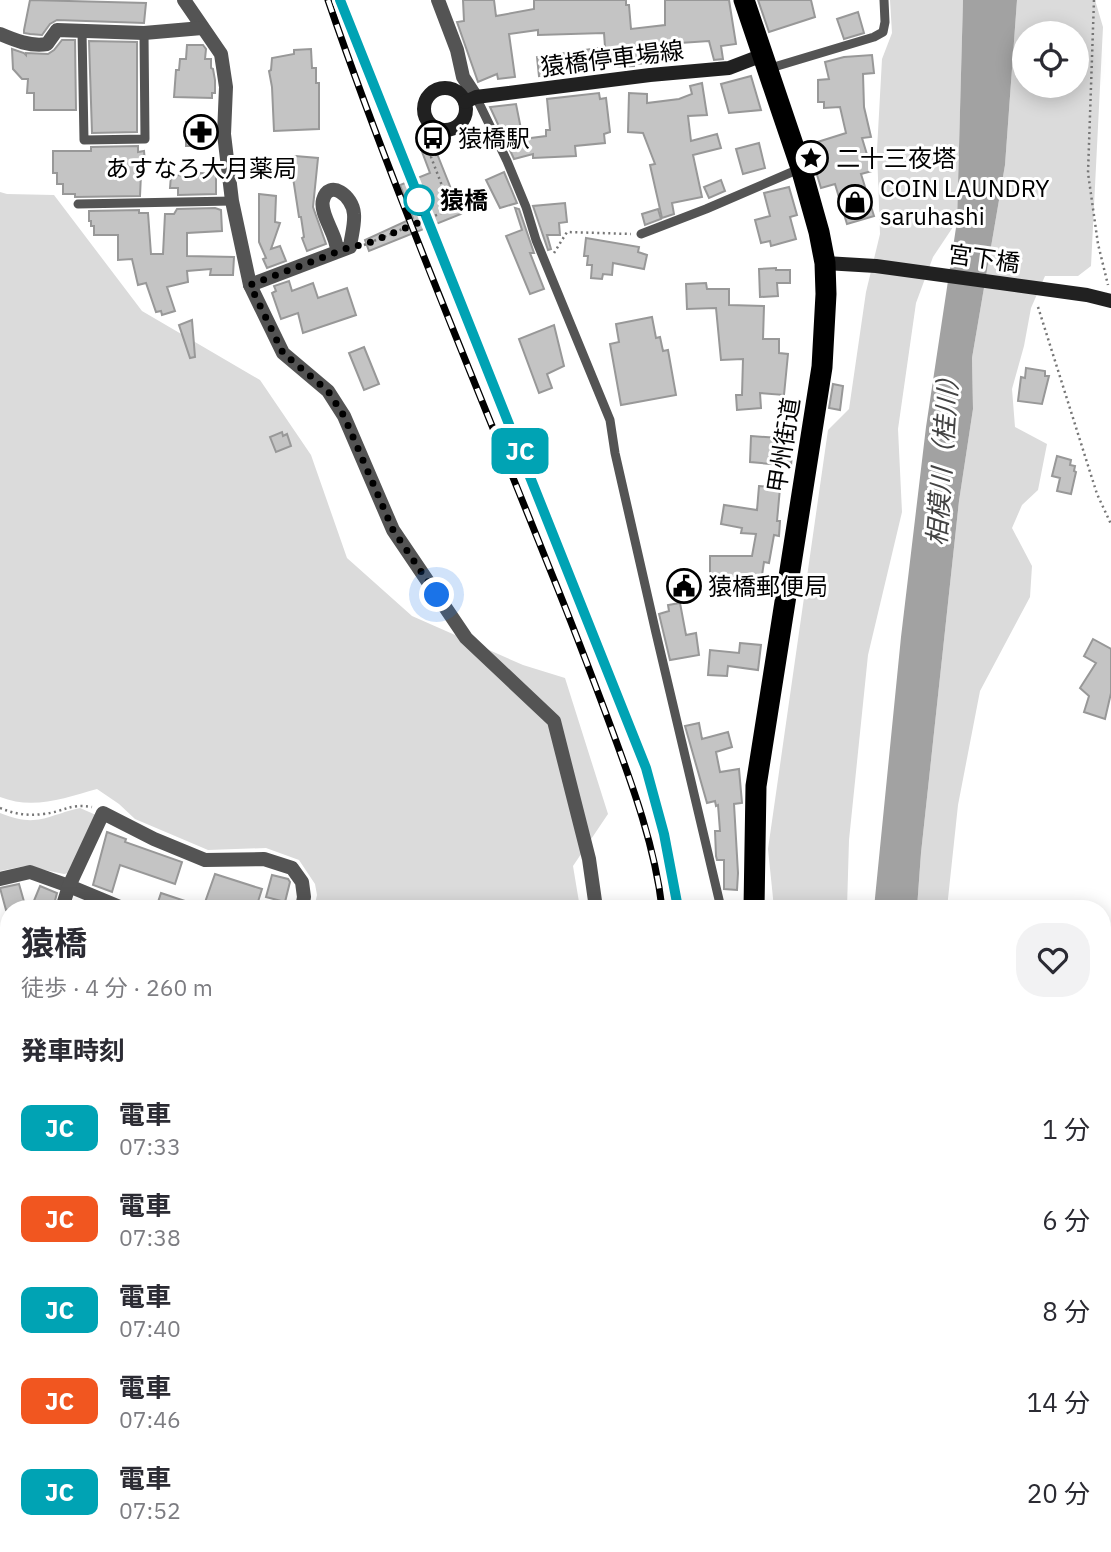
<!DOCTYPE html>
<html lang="ja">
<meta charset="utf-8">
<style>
body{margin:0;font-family:"IBM Plex Sans","Noto Sans JP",sans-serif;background:#f2f2f3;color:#2b2b33;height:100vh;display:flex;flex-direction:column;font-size:26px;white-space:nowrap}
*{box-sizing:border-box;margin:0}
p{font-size:23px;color:#7c7c81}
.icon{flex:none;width:38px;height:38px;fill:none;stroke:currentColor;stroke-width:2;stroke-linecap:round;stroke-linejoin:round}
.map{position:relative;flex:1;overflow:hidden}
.panel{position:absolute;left:0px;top:900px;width:1111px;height:653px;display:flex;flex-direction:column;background:#fff;border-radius:28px 28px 0 0;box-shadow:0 4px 18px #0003}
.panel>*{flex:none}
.badge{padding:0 14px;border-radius:10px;font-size:24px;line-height:46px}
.buttons{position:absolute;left:1012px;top:21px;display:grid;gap:14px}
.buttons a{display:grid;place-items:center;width:77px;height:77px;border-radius:50%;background:#fff;box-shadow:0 4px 18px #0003;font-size:35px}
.you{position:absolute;width:35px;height:35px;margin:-18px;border:5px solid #fff;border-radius:50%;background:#1a73e8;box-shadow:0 0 0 10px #1a73e833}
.map>.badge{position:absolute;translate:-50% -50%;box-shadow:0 0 0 4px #fff}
h2{padding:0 21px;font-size:26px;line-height:63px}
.round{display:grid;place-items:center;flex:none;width:74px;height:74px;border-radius:28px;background:#f2f2f3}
.overview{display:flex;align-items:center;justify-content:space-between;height:119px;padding:0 21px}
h1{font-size:33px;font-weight:700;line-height:52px}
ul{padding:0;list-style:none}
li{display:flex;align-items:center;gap:21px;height:91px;padding:0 21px}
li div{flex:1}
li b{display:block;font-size:26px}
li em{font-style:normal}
li .badge{min-width:77px;font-weight:700;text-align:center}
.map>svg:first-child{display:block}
.green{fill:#dbdbdb;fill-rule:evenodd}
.water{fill:#a2a2a2}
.building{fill:#c4c4c4;stroke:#989898;stroke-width:2}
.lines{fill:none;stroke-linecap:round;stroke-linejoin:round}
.path{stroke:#767676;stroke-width:2.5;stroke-dasharray:2 3.5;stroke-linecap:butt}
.lane{stroke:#545454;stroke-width:9}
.street{stroke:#545454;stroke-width:14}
.secondary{stroke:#212121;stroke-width:14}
.highway{stroke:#000;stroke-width:21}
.rail-casing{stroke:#000;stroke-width:7}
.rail{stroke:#fff;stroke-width:4.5;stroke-dasharray:13;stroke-linecap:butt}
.line-casing{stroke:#fff;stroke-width:16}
.line{stroke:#00a3b4;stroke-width:10}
.walk{stroke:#000;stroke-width:7;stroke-dasharray:0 12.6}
.stop-dot{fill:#fff;stroke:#00a3b4;stroke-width:3.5}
.labels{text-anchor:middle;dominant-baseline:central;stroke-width:6;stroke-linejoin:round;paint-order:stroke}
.street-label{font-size:24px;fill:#000;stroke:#fff}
.poi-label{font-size:24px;fill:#000;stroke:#fff;text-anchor:start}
.stop-label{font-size:24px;font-weight:bold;fill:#000;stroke:#fff;text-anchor:start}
.water-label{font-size:26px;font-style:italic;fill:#434343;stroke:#fff}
</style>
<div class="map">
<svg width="1111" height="1552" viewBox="0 0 1111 1552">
<rect width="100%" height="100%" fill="#fff"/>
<g class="green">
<polygon points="890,0 963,0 957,221 933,257 916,303 898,429 902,512 868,655 849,840 847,908 774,908 768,849 828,430 849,409 866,292 880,234 877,150 882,59 892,33"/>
<path d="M1017,0H1095L1103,27L1091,266L1078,276H1045L1031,308L1024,346L1012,389L1015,427L1047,444L1038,490L1022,505L1012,528L1032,566L1030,597L980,691L958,805L947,908H917L921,853L959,501L973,409L972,358L1005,165ZM1024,33H1076V86H1024Z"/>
<path d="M0,192L7,194L54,195L142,311L260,380L311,455L347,558L412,616L523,665L565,678L608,814L573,866L580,908H314L317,895L315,884L299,860L266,848L208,850L135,819L119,804L97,789C65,798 33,810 0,797Z"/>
<path d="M80,808L96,815L69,873L64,874L25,866L0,871V813C37,828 45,816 80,808Z"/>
<polygon points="1111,1323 1111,1552 1058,1552 1054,1544 1102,1544 1102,1333"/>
<polygon points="0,1404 9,1405 9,1544 524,1544 521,1552 0,1552"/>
</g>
<g class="water">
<polygon points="963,0 1017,0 1005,165 972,358 973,409 959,501 921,853 917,908 874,908 901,637 926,427 957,221"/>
<polygon points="980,1544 1054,1544 1058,1552 985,1552"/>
</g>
<g class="building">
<polygon points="30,0 146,3 144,23 57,20 50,24 42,35 30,34 24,33 24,30"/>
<polygon points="463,0 494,0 496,16 534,9 534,0 626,0 626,5 629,5 631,29 665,25 665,0 729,0 736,44 721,46 723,59 714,60 709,41 665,44 664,55 649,57 649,63 634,64 634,66 613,67 613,64 589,66 589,69 539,76 537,57 605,47 604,33 538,35 538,30 509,34 515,77 498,79 497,74 478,82 457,22 464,21"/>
<polygon points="758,0 811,0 815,17 769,32"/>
<polygon points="858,12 864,33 844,39 837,19"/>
<polygon points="62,40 75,40 76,110 34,110 34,93 27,93 28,79 22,79 13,69 12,49 24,53 26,55 26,53 48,54 54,50"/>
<polygon points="89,41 137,42 137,132 92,133"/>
<polygon points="187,45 203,45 206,49 205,59 211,59 211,68 213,69 215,80 215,93 212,93 212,98 174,97 176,70 179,70 180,59 186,59"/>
<polygon points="311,49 312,68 316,68 316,83 319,83 319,129 274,131 272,87 269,71 271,70 272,58 294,54 294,50"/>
<polygon points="872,55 874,73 863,74 864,107 871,137 862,138 872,171 861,174 874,216 847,224 835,184 821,188 808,145 846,133 840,107 824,108 824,102 818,102 818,80 829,79 825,62 844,57"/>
<polygon points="751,76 761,110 729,113 721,84"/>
<polygon points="702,83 707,115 688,116 691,141 717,134 721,148 693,155 702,197 672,203 674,214 662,218 650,165 655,164 643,133 628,132 629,93 647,94 647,103 679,99 692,94 690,86"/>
<polygon points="599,93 600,99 606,98 610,132 604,134 605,143 575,146 576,156 533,158 533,154 514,159 490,107 516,104 523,139 546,136 546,130 550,130 547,99"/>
<rect x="186" y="122" width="23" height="24"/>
<polygon points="430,136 461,214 369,251 365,240 413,218 400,185 430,173 418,141"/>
<polygon points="759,143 765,168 743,174 736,149"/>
<polygon points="138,146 138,152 144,151 146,173 141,174 140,196 75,197 75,194 63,194 63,184 57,184 57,173 53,173 53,151 91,151 91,147"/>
<polygon points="295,156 318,158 313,207 326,244 307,251 302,238 304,237 301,217 299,217 292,171 294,171"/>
<polygon points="504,172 517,203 500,208 486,180"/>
<polygon points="200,173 216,174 216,194 178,195 178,188 170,188 171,175 196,176"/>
<polygon points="721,180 725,191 709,198 704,187"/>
<polygon points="789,187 797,215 790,217 796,239 771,246 770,241 761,243 755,220 770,216 764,193"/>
<polygon points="259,194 276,196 275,222 280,223 271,249 280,246 286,261 267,268 263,259 266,258 259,242"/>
<polygon points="565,203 567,222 559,223 560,235 547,235 551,249 548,250 533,206"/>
<polygon points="215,208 221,210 222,231 187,233 187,256 234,257 233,275 210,275 211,269 187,271 188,282 167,287 175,311 162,315 161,311 156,312 146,283 138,285 132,259 118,260 118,235 94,235 94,226 91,226 91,221 89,221 89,211 139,210 139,213 148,213 151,254 163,254 165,214 174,214 177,209"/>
<polygon points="515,208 519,209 534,253 530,253 544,289 530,294 506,236 522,230"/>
<polygon points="658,209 661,219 645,225 642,214"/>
<polygon points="586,238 639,247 638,252 647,255 644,269 613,263 612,275 603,274 602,279 591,278 592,265 587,265 588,256 584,256"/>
<polygon points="776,268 776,270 790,270 790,283 777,283 778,296 760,297 759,269"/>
<polygon points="289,281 292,291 313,283 318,298 347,288 356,315 303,333 298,313 281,319 272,293 276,291 274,286"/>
<polygon points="706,283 707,289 729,289 729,305 764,306 763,339 779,339 779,353 788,354 784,395 760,393 761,408 737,410 736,395 742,395 743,359 721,360 716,308 687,309 686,284"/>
<polygon points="652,317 656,338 660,337 663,351 668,350 676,395 621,405 610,344 619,342 616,324"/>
<polygon points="192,320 195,357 190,358 179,325"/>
<polygon points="554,325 564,366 547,374 552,388 539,393 519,339"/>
<polygon points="364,347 379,384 364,390 349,353"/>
<polygon points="1026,368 1045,371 1045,376 1049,376 1042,404 1018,401 1021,377 1025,378"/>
<polygon points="833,384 843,386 840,410 829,408"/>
<polygon points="282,432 283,436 287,434 291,446 276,452 270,437"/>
<polygon points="751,436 793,439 791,466 750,462"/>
<polygon points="1057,456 1071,460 1070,465 1075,466 1074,471 1076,472 1071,494 1057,491 1060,478 1052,476"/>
<polygon points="759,486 780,488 777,521 780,521 779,536 774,535 769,563 764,562 761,582 740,579 740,582 710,582 710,556 752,556 756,534 741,533 742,528 721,524 724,505 757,510"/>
<polygon points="680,603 686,635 696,633 699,655 670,660 659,614 669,611 668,605"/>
<polygon points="1093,639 1111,649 1111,693 1105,719 1084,712 1089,696 1080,688 1096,663 1084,656"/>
<polygon points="740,643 761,645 758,670 728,666 727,676 708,675 710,650 739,653"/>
<polygon points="699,723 702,739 728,732 732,747 716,752 720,772 739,769 742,803 734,804 738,873 737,890 724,889 724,860 717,860 716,856 715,831 720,831 718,805 716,806 715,801 707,803 685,726"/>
<polygon points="107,832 126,839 125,842 182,862 175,884 120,865 112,892 93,885"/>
<polygon points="215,874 262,889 256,908 203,908"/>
<polygon points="272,875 288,879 290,882 285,902 266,897"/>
<polygon points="19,884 25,905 6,910 0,888"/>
<polygon points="40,886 57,893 53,908 31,908"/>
<polygon points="161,893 200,906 200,908 156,908"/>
</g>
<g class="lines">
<g class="path">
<polyline points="1094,0 1088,173 1098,244 1108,285"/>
<polyline points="364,245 451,209 431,157 437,154 452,130"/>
<polyline points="554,253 567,232 631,234"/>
<polyline points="1038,307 1097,494 1111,524"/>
<path d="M0,808C14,814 28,816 43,814C64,812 69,803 92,807"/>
<polyline points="1102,1147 1111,1105"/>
</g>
<g class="lane">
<polyline points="82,31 84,140 145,139 144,33"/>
<polyline points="774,67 874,37 883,32 885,22 884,0"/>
<polyline points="476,97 507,161 526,207 536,240 610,420 615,453 656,633 721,908"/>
<polyline points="78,204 232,201"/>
<polyline points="641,234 706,209 799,169"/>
<polyline points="747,1552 752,1544"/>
</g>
<g class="street">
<polyline points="184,0 221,54 226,87 224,134 232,201 250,285 283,353 328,391 344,416 393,530 466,638 554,721 589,859 596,908"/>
<polyline points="438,0 457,50 463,77 476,97"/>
<path d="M0,34C14,40 31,47 47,44L57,30L144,33L202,28"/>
<path d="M250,285L337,252C338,236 319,214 323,200C329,178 353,196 354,214C355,225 351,237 350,247L337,252"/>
<polyline points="0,879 30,872 69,886 122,908"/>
<polyline points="62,908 69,886 103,813 154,839 205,860 264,859 292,868 302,882 304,897 302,908"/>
<polyline points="0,953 9,951"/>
<polyline points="0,1141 9,1106"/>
<polyline points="0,1259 9,1260"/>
<polyline points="0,1393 9,1393"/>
<polyline points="541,1552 543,1544"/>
</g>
<g class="secondary">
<circle cx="445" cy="109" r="21"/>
<polyline points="465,102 476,97 650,75 729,68 763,55"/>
<polyline points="825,263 876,266 1087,295 1111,301"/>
<polyline points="0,1340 9,1342"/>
</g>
<g class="highway">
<polyline points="744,0 801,168 819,232 825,263 826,294 822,367 756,786 754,908"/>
<polyline points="653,1552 654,1544"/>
</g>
<g class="rail-casing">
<g id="rail">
<path d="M328,0C394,192 474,379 549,567C571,621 592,676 612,730C633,787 655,847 662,908"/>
<polyline points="340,0 361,58 646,768 664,834 678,908"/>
<polyline points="603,1552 605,1544"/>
</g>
</g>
<use href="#rail" class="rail"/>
</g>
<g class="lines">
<g class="line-casing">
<polyline id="line" points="340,0 646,768 664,834 678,908"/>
</g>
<use href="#line" class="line"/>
<polyline class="walk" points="419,200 420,222 366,244 350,247 250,285 283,353 328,391 344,416 393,530 437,595"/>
</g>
<defs>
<g id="pharmacy-ring" transform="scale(1.75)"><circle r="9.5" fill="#fff" stroke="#000" stroke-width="1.5"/><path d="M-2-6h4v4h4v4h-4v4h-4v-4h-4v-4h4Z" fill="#000"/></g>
<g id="bus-ring" transform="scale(1.75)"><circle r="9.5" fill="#fff" stroke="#000" stroke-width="1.5"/><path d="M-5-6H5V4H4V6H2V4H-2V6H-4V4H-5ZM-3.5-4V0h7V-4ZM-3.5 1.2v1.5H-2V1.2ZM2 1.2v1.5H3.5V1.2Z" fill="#000"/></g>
<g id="sight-ring" transform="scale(1.75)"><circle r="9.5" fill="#fff" stroke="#000" stroke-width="1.5"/><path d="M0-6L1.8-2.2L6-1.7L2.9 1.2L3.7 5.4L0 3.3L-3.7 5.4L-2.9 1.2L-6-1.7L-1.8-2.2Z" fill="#000"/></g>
<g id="shop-ring" transform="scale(1.75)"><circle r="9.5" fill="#fff" stroke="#000" stroke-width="1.5"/><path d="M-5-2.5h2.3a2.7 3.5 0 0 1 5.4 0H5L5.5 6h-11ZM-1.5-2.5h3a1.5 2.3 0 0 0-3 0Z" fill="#000"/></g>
<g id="civic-ring" transform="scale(1.75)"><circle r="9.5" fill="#fff" stroke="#000" stroke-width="1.5"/><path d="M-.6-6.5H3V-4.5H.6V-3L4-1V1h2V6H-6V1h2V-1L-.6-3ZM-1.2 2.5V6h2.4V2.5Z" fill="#000"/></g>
</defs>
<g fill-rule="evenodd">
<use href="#pharmacy-ring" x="201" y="132"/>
<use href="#bus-ring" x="433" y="138"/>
<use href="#sight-ring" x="811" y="158"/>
<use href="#shop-ring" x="855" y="202"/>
<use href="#civic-ring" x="684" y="586"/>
</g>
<circle class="stop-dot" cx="419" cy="200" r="14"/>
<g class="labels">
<g class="street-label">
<text transform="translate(612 58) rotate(-7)">猿橋停車場線</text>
<text transform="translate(984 258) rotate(8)">宮下橋</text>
<text transform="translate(783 445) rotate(-81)">甲州街道</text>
</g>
<g class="poi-label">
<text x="458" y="138">猿橋駅</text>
<text x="836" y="158">二十三夜塔</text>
<text x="201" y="168" text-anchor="middle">あすなろ大月薬局</text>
<text x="880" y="188">COIN LAUNDRY<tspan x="880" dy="28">saruhashi</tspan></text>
<text x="708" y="586">猿橋郵便局</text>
</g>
<g class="stop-label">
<text x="440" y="200">猿橋</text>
</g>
<g class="water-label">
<text transform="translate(942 455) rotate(-86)">相模川（桂川）</text>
</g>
</g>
</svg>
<div class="buttons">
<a><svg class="icon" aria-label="locate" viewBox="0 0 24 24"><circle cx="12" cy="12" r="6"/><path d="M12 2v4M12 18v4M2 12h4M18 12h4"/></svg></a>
</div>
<div class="you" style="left:437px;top:595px"></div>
<b class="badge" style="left:520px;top:451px;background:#00a3b4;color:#fff">JC</b>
<section class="panel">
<div class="overview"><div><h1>猿橋</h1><p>徒歩 · 4 分 · 260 m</p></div><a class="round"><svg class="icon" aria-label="heart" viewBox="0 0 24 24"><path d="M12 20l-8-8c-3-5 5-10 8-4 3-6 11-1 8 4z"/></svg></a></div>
<h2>発車時刻</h2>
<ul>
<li><span class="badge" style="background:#00a3b4;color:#fff">JC</span><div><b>電車</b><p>07:33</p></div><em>1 分</em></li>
<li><span class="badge" style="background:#f15620;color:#fff">JC</span><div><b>電車</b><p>07:38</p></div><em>6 分</em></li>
<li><span class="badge" style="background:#00a3b4;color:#fff">JC</span><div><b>電車</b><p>07:40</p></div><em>8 分</em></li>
<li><span class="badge" style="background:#f15620;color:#fff">JC</span><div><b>電車</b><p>07:46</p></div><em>14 分</em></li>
<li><span class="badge" style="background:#00a3b4;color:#fff">JC</span><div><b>電車</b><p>07:52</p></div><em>20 分</em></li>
</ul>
</section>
</div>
